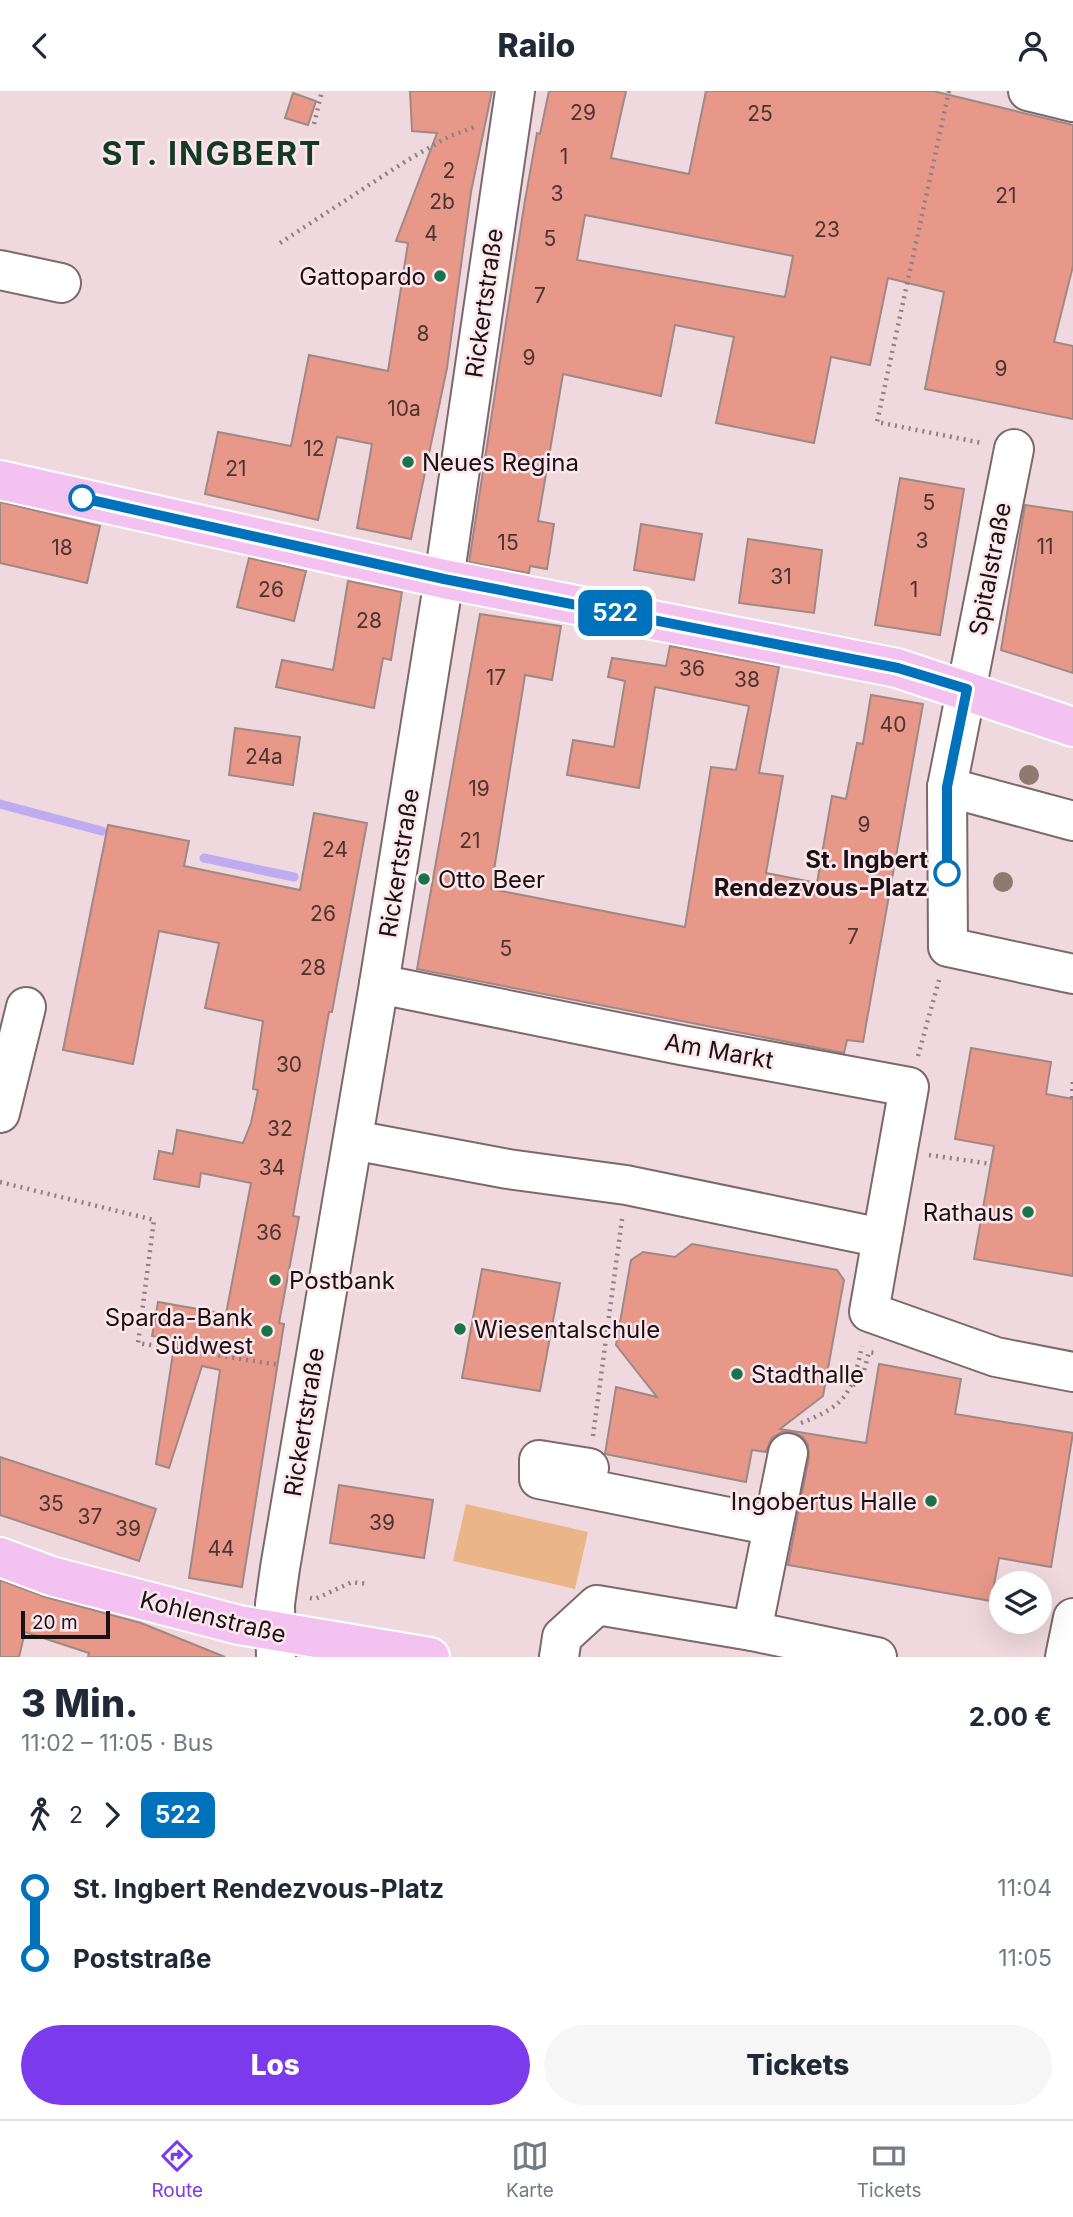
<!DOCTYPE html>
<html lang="de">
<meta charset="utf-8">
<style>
body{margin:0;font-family:Inter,sans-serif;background:#f6f6f7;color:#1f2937;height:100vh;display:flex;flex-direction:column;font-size:26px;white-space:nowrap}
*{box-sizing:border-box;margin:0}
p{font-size:23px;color:#747a83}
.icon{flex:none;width:38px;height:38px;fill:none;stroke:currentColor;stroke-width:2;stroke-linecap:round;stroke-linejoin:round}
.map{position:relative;height:1566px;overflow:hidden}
.side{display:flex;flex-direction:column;background:#fff;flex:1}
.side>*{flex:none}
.badge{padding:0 14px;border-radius:10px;font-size:24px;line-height:46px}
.buttons{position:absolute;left:989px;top:1480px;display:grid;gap:14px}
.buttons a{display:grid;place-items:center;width:63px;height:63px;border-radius:50%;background:#fff;box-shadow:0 7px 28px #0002;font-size:35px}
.scale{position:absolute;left:21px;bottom:18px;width:89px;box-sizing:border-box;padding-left:7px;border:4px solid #191214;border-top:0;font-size:19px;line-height:24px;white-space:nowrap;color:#191214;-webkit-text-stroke:5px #fde6ec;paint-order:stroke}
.map>.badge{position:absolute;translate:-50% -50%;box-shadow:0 0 0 4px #fff}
.legs{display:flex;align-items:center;gap:10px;height:77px;padding:0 21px;font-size:23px}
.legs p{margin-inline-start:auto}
.headline{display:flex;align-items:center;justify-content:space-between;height:119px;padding:0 21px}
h1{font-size:38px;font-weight:800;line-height:52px}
.primary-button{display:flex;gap:14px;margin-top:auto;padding:14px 21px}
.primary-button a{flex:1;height:80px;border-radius:42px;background:#7c3aed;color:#fff;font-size:28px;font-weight:800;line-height:80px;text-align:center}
.primary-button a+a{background:#f6f6f7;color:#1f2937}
ul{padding:0 21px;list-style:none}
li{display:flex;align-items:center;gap:24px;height:70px;font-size:26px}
li i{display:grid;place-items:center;width:10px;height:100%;margin:0 9px;background:currentColor}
li i::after{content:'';width:18px;height:18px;margin:-9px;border:5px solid;border-radius:50%;background:#fff}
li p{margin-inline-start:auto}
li:first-child i{background:linear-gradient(#0000 50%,currentColor 0)}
li:last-child i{background:linear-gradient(currentColor 50%,#0000 0)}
header{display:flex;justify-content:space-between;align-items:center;height:91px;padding:0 21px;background:#fff;font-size:32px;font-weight:800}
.menu{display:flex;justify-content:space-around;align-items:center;height:98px;border-top:2px solid #e0e1e3;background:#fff;font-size:19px;color:#747a83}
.menu a{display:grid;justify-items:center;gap:4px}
.menu .current{color:#7c3aed}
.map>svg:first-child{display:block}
.pitch{fill:#ebb687}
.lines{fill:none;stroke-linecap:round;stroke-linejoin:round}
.stream{stroke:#bfabef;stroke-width:9}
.building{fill:#e79889;stroke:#9e8985;stroke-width:2;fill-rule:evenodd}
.minor-casing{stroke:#7c686d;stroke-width:42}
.major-casing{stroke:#fff;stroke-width:42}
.path{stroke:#8f8084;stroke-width:4.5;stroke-dasharray:2 5;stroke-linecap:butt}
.minor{stroke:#fff;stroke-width:38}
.major{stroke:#f4c2f1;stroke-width:38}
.tree{fill:#90796f}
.line-1-casing{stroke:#fff;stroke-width:16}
.line-1{stroke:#0072bc;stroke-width:10}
.poi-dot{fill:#1a7449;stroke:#fde6ec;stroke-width:2.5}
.stop-1-dot{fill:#fff;stroke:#0072bc;stroke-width:3.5}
.labels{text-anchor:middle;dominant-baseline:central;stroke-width:5;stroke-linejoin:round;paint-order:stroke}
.number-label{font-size:21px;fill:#4c3431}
.poi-label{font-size:24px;fill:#191214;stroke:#fde6ec;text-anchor:start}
.street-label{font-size:24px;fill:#191214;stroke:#fde6ec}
.stop-label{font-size:24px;font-weight:bold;fill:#191214;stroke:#fde6ec;text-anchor:end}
.district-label{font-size:32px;font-weight:bold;letter-spacing:2px;fill:#123a25;stroke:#fde6ec}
</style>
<header><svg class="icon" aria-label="back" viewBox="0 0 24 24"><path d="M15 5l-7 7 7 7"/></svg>Railo<svg class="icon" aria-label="person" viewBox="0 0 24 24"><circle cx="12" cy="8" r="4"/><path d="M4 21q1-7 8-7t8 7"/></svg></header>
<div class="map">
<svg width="1073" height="1566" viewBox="0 0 1073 1566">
<rect width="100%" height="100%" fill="#efd9df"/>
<polygon class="pitch" points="466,1413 588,1441 575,1498 453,1470"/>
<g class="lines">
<g class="stream">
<polyline points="0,713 102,740"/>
<polyline points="204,767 294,786"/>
</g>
</g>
<g class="building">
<polygon points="410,0 492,0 471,101 447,277 411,448 357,437 372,353 337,346 318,429 205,403 218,341 291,355 309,264 388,280 408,152 396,150 437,42 412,40"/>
<path d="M549,0H626L611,67L689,83L706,0H933L1073,34V175L1054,251L1073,255V328L925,298L944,201L888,187L870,274L831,266L814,352L716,332L734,246L675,234L661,305L563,283L538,430L554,433L547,478L530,475L529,482L469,471L524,115L537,42L540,43ZM585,124L793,165L785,206L577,169Z"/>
<polygon points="293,2 316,10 308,34 285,27"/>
<polygon points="900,387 964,398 940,544 875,534"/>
<polygon points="0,411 100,435 87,492 0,472"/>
<polygon points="1025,414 1073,421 1073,582 1001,559"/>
<polygon points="641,433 702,443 694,489 634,479"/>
<polygon points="748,448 822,459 814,522 739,512"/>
<polygon points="249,467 306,480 294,530 237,516"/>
<polygon points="348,490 402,501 391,569 383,567 374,617 276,596 282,569 333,579"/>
<polygon points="480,523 561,535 552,589 525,584 491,798 685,836 711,676 736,679 749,615 655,596 639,697 567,684 573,649 614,656 625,590 608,586 612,567 666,575 670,555 779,576 759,682 783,685 766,782 817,792 832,705 846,708 857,652 863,653 871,604 923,613 863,951 847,949 844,962 417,878"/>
<polygon points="235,637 300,646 293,694 229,684"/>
<polygon points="314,722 367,732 332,921 329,921 293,1125 299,1126 279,1232 284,1233 242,1496 189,1487 220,1279 202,1275 169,1377 156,1373 175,1249 152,1245 158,1211 226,1223 251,1092 201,1082 199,1096 154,1088 159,1060 173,1063 177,1039 243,1052 251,1032 258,999 253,998 263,930 205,917 219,852 159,840 133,973 63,959 108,734 189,750 184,775 300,799"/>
<polygon points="971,957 1051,971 1046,1003 1073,1008 1073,1185 974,1168 994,1055 955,1048"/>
<polygon points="692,1153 837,1179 844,1189 823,1305 780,1338 866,1352 879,1273 961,1288 955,1323 1073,1342 1051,1476 999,1467 991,1510 788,1474 809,1366 808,1354 803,1346 793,1341 782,1341 772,1347 766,1361 752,1359 746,1391 605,1363 616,1296 657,1306 616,1254 631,1169 643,1161 675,1166"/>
<polygon points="482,1178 560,1192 540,1300 462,1287"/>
<polygon points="0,1366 156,1418 139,1470 0,1424"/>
<polygon points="339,1394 433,1409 424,1467 330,1452"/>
<polygon points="0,1489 45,1506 141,1532 225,1566 88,1566 89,1562 25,1541 19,1566 0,1566"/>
</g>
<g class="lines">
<g class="minor-casing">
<g id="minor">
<polyline points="1028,0 1073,11"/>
<polyline points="0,179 61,192"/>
<polyline points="1014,358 947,696 948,856 1073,883"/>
<polyline points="947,696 1073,730"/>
<polyline points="0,1022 26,916"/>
<polyline points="353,1049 508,1078 626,1094 882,1147 909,996 681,954 379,893"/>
<polyline points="882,1147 869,1221 996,1266 1073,1281"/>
<polyline points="589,1377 539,1369 539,1388 773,1435"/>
<polyline points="752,1540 788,1362"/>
<polyline points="276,1566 275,1513 280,1477 379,893 444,488 515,0"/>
<polyline points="559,1566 562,1546 597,1514 752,1540 877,1566"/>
<polyline points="1065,1566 1073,1527"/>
</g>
</g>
<g class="major-casing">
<g id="major">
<polyline points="0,389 444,488 897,577 1073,636"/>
<polyline points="0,1466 51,1485 239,1534 430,1566"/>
</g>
</g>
<g class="path">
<polyline points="949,0 877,331 982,352"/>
<polyline points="314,33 322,0"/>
<polyline points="280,152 406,70 448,46 477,35"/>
<polyline points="918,965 939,889"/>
<polyline points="1072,1007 1073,988"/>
<polyline points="929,1064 991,1073"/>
<polyline points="0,1091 154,1129 138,1252 280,1274"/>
<polyline points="853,1294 861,1291 869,1261 875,1262"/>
<path d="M801,1332C847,1314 852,1302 862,1255"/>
<polyline points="593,1345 622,1128"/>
<polyline points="310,1507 315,1508 352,1491 368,1493"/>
</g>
<use href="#minor" class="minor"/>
<use href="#major" class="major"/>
</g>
<g class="tree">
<circle cx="1029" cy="684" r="10"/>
<circle cx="1003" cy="791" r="10"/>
</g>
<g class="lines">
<g class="line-1-casing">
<polyline id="line-1" points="82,407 444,488 898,577 967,598 947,696 947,782"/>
</g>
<use href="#line-1" class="line-1"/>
</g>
<g class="poi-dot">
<circle cx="440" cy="185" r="7"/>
<circle cx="408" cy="371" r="7"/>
<circle cx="424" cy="788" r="7"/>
<circle cx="1028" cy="1121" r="7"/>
<circle cx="275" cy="1189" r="7"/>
<circle cx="460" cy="1238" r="7"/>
<circle cx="267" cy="1240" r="7"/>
<circle cx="737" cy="1283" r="7"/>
<circle cx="931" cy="1410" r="7"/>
</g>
<g class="stop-1-dot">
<circle cx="82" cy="407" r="12"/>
<circle cx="947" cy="782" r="12"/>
</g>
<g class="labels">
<g class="number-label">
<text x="583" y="21">29</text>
<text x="760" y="22">25</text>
<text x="564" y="65">1</text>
<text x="449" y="79">2</text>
<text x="557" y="102">3</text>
<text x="1006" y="104">21</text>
<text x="442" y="110">2b</text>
<text x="827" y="138">23</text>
<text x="431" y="142">4</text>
<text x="550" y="147">5</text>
<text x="540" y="204">7</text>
<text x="423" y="242">8</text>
<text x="529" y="266">9</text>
<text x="1001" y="277">9</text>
<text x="404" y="317">10a</text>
<text x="314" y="357">12</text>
<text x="236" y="377">21</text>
<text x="929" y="411">5</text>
<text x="922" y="449">3</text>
<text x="508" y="451">15</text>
<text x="1045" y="455">11</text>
<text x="62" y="456">18</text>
<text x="781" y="485">31</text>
<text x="271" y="498">26</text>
<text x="914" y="498">1</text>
<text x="369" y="529">28</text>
<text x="692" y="577">36</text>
<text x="496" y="586">17</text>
<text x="747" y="588">38</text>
<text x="893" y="633">40</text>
<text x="264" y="665">24a</text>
<text x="479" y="697">19</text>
<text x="864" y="733">9</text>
<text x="470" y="749">21</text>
<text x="335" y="758">24</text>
<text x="323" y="822">26</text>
<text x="853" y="845">7</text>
<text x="506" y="857">5</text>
<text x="313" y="876">28</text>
<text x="289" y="973">30</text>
<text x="280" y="1037">32</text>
<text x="272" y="1076">34</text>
<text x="269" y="1141">36</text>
<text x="51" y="1412">35</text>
<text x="90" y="1425">37</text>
<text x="382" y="1431">39</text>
<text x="128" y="1437">39</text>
<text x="221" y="1457">44</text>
</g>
<g class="poi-label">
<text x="426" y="185" text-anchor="end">Gattopardo</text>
<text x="422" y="371">Neues Regina</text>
<text x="438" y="788">Otto Beer</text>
<text x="1014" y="1121" text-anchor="end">Rathaus</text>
<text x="289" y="1189">Postbank</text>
<text x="253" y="1226" text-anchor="end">Sparda-Bank<tspan x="253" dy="28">Südwest</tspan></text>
<text x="474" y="1238">Wiesentalschule</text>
<text x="751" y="1283">Stadthalle</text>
<text x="917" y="1410" text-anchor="end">Ingobertus Halle</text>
</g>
<g class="street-label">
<text transform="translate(484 212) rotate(-82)">Rickertstraße</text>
<text transform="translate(990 478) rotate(-79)">Spitalstraße</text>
<text transform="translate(399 772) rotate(-81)">Rickertstraße</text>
<text transform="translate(719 960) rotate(10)">Am Markt</text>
<text transform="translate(304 1331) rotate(-81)">Rickertstraße</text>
<text transform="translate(213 1526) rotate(14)">Kohlenstraße</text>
</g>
<g class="stop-label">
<text x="928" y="768">St. Ingbert<tspan x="928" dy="28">Rendezvous-Platz</tspan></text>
</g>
<g class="district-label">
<text x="212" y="62">ST. INGBERT</text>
</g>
</g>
</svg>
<div class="buttons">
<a><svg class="icon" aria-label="layers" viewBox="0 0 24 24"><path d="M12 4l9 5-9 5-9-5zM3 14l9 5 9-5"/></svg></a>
</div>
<div class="scale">20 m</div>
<b class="badge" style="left:615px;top:522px;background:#0072bc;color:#fff">522</b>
</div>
<section class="side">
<div class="headline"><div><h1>3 Min.</h1><p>11:02 – 11:05 · Bus</p></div><b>2.00 €</b></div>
<div class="legs"><svg class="icon" aria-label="walk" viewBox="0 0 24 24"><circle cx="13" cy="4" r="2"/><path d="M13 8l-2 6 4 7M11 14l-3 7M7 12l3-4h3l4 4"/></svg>2<svg class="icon" aria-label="forward" viewBox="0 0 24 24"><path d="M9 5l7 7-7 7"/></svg><b class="badge" style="background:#0072bc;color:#fff">522</b></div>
<ul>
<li><i style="color:#0072bc"></i><b>St. Ingbert Rendezvous-Platz</b><p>11:04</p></li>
<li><i style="color:#0072bc"></i><b>Poststraße</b><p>11:05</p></li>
</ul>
<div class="primary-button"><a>Los</a><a>Tickets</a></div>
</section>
<nav class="menu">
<a class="current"><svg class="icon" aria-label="directions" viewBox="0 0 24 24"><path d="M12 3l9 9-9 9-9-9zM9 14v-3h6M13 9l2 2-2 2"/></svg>Route</a>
<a><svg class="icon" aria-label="map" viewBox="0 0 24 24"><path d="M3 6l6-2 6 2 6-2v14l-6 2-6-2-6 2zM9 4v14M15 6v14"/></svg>Karte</a>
<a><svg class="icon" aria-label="tickets" viewBox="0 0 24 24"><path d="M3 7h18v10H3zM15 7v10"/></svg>Tickets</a>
</nav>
